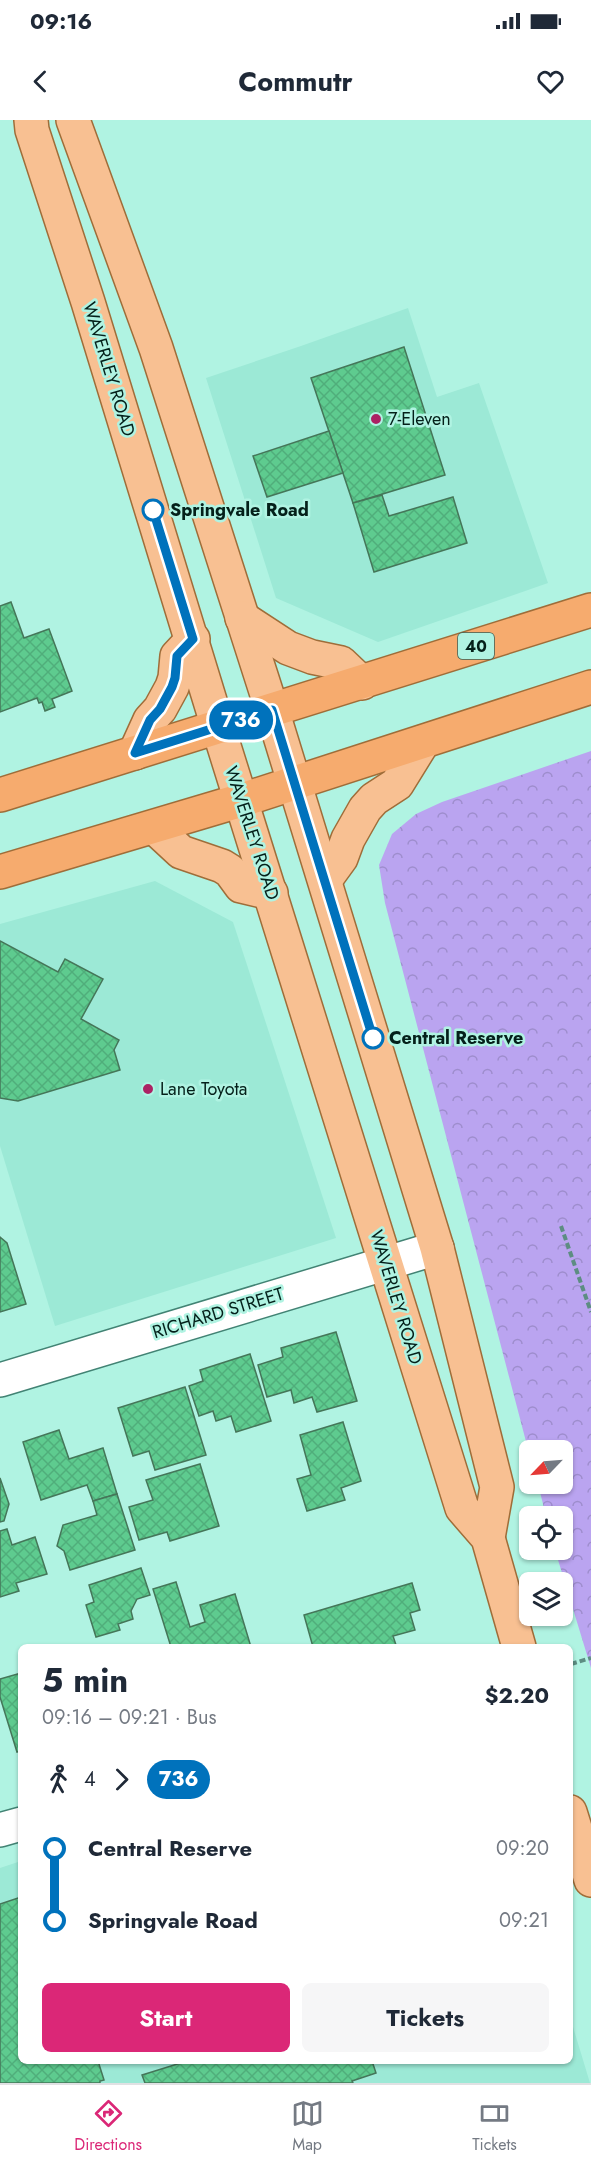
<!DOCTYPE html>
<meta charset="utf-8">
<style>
body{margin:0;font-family:Jost,sans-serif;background:#f6f6f7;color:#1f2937;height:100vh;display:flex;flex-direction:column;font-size:22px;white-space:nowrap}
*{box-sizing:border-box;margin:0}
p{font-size:20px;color:#747a83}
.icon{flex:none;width:33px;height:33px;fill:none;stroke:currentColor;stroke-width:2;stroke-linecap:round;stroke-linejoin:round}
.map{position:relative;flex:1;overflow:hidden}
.details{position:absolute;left:18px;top:1524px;width:555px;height:420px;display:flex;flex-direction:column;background:#fff;border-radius:9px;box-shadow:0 2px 4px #0004}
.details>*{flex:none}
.badge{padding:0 12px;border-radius:20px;font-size:21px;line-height:39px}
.needle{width:39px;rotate:245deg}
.controls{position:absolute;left:519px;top:1320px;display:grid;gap:12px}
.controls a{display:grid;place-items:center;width:54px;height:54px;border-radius:9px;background:#fff;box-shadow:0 2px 4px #0004;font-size:30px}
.map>.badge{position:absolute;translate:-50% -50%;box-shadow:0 0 0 3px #fff}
.legs{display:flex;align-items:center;gap:9px;height:66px;padding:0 24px;font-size:20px}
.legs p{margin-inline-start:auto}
.summary{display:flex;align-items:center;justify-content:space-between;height:102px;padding:0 24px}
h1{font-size:33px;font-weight:700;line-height:45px}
.action{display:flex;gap:12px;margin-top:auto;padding:12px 24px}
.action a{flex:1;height:69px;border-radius:9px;background:#db2777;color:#fff;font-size:24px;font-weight:700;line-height:69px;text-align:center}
.action a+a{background:#f6f6f7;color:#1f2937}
ul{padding:0 24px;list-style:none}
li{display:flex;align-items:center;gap:21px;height:72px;font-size:22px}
li i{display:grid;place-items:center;width:9px;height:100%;margin:0 8px;background:currentColor}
li i::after{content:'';width:15px;height:15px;margin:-8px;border:4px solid;border-radius:50%;background:#fff}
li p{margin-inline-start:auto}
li:first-child i{background:linear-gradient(#0000 50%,currentColor 0)}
li:last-child i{background:linear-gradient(currentColor 50%,#0000 0)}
.status{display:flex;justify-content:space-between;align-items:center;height:42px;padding:0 30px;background:#fff;direction:ltr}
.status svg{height:16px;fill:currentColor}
header{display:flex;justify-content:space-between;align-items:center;height:78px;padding:0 24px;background:#fff;font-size:27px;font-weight:700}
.tabs{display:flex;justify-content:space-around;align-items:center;height:84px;border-top:2px solid #e0e1e3;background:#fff;font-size:16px;color:#747a83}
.tabs a{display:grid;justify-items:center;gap:3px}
.tabs .active{color:#db2777}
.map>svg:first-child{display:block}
.built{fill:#9ce9d6}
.park{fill:url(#park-crowns)}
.building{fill:url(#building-cross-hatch);stroke:#457659;stroke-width:1.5}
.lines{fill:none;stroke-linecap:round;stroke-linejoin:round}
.minor-casing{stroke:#428374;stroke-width:36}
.primary-casing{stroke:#9f6d39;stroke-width:36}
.trunk-casing{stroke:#9f6d39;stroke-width:36}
.path{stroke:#5d8d82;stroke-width:4;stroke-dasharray:6 3;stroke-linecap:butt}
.minor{stroke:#fff;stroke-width:33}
.primary{stroke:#f8c092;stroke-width:33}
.trunk{stroke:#f6ab6e;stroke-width:33}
.line-1-casing{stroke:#fff;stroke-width:14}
.line-1{stroke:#0072bc;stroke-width:9}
.poi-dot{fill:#ab2264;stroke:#b0f3e2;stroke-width:2}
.stop-1-dot{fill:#fff;stroke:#0072bc;stroke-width:3}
.labels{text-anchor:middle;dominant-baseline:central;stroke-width:5;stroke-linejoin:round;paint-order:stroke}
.shield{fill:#b0f3e2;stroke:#385f56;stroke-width:1.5}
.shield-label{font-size:16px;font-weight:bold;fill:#04201a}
.street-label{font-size:18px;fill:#04201a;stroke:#b0f3e2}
.poi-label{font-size:18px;fill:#04201a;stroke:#b0f3e2;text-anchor:start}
.stop-label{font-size:18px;font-weight:bold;fill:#04201a;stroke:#b0f3e2;text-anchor:start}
</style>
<div class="status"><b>09:16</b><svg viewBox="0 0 49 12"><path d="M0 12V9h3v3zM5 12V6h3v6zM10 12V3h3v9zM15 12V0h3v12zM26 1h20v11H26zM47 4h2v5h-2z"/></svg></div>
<header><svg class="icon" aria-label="back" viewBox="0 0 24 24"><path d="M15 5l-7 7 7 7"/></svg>Commutr<svg class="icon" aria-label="heart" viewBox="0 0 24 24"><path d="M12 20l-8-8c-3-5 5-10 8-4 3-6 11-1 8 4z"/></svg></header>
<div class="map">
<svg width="591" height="1963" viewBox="0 0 591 1963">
<defs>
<pattern id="park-crowns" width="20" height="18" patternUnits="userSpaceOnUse" patternTransform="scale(1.5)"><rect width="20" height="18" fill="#baa4f0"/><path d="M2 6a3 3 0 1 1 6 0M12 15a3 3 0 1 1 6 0" fill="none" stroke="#9e8dcd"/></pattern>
<pattern id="building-cross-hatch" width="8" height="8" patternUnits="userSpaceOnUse" patternTransform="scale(1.5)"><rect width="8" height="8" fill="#5ecb8f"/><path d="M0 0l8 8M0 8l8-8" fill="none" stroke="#50ae7b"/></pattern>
</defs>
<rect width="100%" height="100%" fill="#b0f3e2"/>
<g class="built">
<polygon points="408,188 437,277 479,263 548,463 378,522 276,478 206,258 301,226"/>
<polygon points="155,761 233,802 336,1118 55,1206 0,1026 0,804"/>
<polygon points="21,1741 21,1941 570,1941 570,1897 590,1963 0,1963 0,1748"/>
</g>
<polygon class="park" points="591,631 591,1548 555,1430 562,1430 562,1396 546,1396 538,1364 562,1364 562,1330 530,1330 529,1333 385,783 379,745 392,714 416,694 442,682"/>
<g class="building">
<polygon points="404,227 445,355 353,383 311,258"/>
<polygon points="329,311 343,353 267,377 253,336"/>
<polygon points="382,375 389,396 453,377 467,423 374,452 353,383"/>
<polygon points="11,482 24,518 49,509 72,571 52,579 55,587 45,591 42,582 39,583 37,578 0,592 0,486"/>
<polygon points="0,821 58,852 65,839 103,859 81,899 119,920 114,930 120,950 18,981 0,978"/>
<polygon points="0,1117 7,1123 26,1184 0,1192"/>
<polygon points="336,1212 357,1281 317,1292 312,1277 294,1283 291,1270 267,1277 258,1245 283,1237 281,1228"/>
<polygon points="250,1234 271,1301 236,1312 231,1296 216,1301 213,1291 199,1296 189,1266 203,1261 200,1250"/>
<polygon points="185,1267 206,1335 155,1350 149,1331 133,1336 118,1288"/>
<polygon points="343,1302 361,1361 341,1368 345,1380 307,1391 297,1359 311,1355 300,1315"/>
<polygon points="59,1310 69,1339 103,1328 117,1374 93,1381 87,1365 41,1380 23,1322"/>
<polygon points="200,1344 219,1406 170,1421 167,1412 139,1420 129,1387 153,1380 146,1360"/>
<polygon points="0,1358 9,1384 4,1401 0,1402"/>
<polygon points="117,1374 135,1430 70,1450 64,1431 57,1426 63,1405 97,1395 93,1381"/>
<polygon points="7,1409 12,1425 35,1417 47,1454 16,1463 19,1471 0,1477 0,1411"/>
<polygon points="141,1448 150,1475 137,1479 131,1491 133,1499 118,1504 120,1510 96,1517 86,1485 94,1482 89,1465"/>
<polygon points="176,1462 190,1507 205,1502 200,1485 235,1474 251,1527 171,1527 153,1469"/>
<polygon points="412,1463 420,1490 410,1493 415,1510 393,1516 396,1525 313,1527 304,1495"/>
<polygon points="21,1553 21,1631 17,1632 0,1577 0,1559"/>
<polygon points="21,1777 21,1941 98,1941 104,1960 100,1961 100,1963 0,1963 0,1784"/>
<polygon points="187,1941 372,1941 376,1953 352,1961 353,1963 145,1963 142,1955"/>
</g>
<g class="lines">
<g class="minor-casing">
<g id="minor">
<polyline points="0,1260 437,1128"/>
<polyline points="0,1710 21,1704"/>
</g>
</g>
<g class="primary-casing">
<g id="primary">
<polyline points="31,0 32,10 88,182 218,607 462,1388 488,1418 519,1527"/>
<polyline points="73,0 156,228 272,590 437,1128 497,1367 488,1418"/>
<polyline points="242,498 288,528 312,537 341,543 362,563"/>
<polyline points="135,633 150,600 160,589 172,567 175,558 177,536 193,519"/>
<polyline points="154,707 181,732 222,746 230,751 241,766 271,773"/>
<polyline points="325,760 341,738 348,719 365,689 374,679 397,664 423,622"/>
<polyline points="570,1692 591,1760"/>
</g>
</g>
<g class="trunk-casing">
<g id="trunk">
<polyline points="0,675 591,490"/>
<polyline points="0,752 242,680 591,567"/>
</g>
</g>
<g class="path">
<polyline points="561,1106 591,1192"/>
<polyline points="571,1544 591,1538"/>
</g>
<use href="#minor" class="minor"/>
<use href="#primary" class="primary"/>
<use href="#trunk" class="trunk"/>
</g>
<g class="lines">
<g class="line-1-casing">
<polyline id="line-1" points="153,390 193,519 177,536 175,558 172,567 160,589 150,600 135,633 272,590 373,918"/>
</g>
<use href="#line-1" class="line-1"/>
</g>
<g class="poi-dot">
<circle cx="376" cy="299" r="6"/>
<circle cx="148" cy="969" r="6"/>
</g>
<g class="stop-1-dot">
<circle cx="153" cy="390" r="10"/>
<circle cx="373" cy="918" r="10"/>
</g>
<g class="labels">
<rect class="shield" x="458" y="513" width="36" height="26" rx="4.5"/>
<g class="shield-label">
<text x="476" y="526">40</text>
</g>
<g class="street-label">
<text transform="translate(109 249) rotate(73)">WAVERLEY ROAD</text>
<text transform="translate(252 713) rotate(72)">WAVERLEY ROAD</text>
<text transform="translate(396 1177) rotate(73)">WAVERLEY ROAD</text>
<text transform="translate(218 1193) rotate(-17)">RICHARD STREET</text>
</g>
<g class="poi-label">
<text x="388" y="299">7-Eleven</text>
<text x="160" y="969">Lane Toyota</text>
</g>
<g class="stop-label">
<text x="170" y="390">Springvale Road</text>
<text x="389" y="918">Central Reserve</text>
</g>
</g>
</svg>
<div class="controls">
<a><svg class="needle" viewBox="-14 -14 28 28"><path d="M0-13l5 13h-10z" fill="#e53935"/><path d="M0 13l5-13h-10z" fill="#747a83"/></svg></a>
<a><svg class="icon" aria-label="locate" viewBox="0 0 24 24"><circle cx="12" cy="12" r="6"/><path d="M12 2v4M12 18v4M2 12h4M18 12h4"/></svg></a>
<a><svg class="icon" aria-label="layers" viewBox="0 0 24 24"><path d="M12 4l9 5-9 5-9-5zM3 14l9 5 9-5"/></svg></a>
</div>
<b class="badge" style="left:241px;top:600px;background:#0072bc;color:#fff">736</b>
<section class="details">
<div class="summary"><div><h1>5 min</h1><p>09:16 – 09:21 · Bus</p></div><b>$2.20</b></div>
<div class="legs"><svg class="icon" aria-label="walk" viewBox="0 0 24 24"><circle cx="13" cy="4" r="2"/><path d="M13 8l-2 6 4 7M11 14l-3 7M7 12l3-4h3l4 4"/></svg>4<svg class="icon" aria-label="forward" viewBox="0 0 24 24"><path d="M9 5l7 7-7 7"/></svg><b class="badge" style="background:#0072bc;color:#fff">736</b></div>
<ul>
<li><i style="color:#0072bc"></i><b>Central Reserve</b><p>09:20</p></li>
<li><i style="color:#0072bc"></i><b>Springvale Road</b><p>09:21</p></li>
</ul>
<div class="action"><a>Start</a><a>Tickets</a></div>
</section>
</div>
<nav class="tabs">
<a class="active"><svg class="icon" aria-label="directions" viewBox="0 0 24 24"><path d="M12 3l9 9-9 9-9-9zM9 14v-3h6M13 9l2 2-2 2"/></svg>Directions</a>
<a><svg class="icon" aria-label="map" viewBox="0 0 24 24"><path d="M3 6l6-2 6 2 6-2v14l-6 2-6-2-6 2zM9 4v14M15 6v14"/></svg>Map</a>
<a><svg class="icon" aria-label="tickets" viewBox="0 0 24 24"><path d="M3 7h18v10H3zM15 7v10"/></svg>Tickets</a>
</nav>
